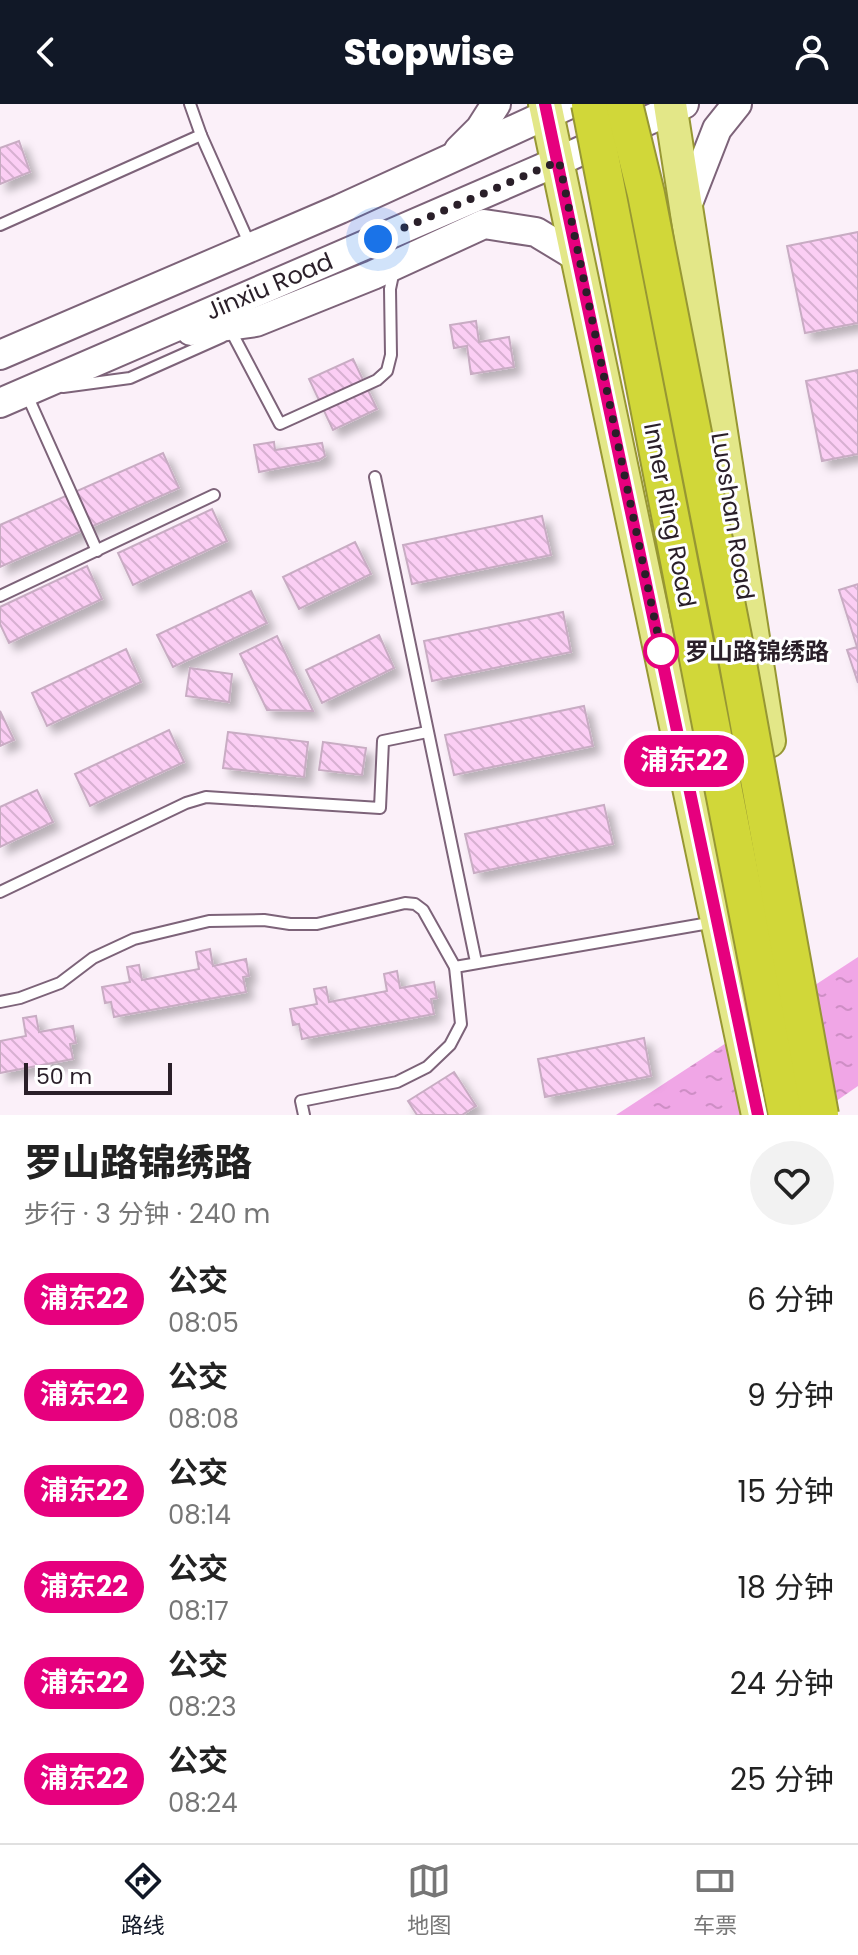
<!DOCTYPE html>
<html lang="zh">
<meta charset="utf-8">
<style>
body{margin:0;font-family:Poppins,"Noto Sans SC",sans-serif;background:#f2f2f2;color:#222;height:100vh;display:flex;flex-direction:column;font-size:30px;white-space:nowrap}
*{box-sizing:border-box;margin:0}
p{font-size:26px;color:#767676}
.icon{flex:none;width:44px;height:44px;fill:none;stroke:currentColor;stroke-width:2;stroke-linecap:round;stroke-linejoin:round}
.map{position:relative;height:1011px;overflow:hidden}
.sheet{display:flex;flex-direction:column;background:#fff;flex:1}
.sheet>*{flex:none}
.badge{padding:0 16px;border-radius:26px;font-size:28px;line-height:52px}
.scale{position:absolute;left:24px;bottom:20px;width:148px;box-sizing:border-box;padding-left:8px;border:4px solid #2a1f29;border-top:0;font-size:22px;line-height:28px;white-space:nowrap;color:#2a1f29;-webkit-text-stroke:6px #fff;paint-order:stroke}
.you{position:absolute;width:40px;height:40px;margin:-20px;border:6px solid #fff;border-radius:50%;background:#1a73e8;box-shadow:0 0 0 12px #1a73e833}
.map>.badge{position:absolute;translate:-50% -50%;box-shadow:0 0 0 4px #fff}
.round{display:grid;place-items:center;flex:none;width:84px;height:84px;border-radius:42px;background:#f2f2f2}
.summary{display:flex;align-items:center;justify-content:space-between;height:136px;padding:0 24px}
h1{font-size:38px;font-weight:800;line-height:60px}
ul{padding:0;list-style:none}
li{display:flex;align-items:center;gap:24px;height:96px;padding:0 24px}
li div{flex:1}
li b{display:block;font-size:30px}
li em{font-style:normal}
li .badge{min-width:88px;font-weight:700;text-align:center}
header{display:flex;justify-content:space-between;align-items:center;height:104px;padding:0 24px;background:#111827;color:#fff;font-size:36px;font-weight:800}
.menu{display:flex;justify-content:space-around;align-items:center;height:112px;border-top:2px solid #e0e0e0;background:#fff;font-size:22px;color:#767676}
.menu a{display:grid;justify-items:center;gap:4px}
.menu .current{color:#111827}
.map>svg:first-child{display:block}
.water{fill:url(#water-ripples)}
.building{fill:url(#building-back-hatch);stroke:#c8acc3;stroke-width:2;filter:url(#shadow)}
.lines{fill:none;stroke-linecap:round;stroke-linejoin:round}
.lane-casing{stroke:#7d6379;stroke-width:14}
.secondary-casing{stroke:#7d6379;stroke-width:32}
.primary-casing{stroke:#979733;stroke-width:36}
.lane{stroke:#fff;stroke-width:10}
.secondary{stroke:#fff;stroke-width:28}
.primary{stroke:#e3e788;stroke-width:32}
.highway-bridge-casing{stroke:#979733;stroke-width:40;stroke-linecap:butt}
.highway-bridge{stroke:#d1d739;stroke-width:36}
.line-casing{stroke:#fff;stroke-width:18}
.line{stroke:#e6007e;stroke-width:12}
.walk{stroke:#2a1f29;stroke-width:8;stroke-dasharray:0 14.4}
.stop-dot{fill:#fff;stroke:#e6007e;stroke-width:4}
.labels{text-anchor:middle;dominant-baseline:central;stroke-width:6;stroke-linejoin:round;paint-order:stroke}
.street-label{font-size:24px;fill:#2a1f29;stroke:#fff}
.stop-label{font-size:24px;font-weight:bold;fill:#2a1f29;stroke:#fff;text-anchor:start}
</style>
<header><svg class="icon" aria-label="back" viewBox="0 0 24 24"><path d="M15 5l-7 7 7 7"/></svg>Stopwise<svg class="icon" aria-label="person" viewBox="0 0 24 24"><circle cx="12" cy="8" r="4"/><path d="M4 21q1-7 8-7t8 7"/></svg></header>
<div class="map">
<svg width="858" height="1011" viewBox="0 0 858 1011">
<defs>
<pattern id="water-ripples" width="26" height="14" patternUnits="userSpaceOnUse" patternTransform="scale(2)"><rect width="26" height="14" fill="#f0a6e6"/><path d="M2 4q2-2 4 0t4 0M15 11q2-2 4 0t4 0" fill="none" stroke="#ce8ec5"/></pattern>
<pattern id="building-back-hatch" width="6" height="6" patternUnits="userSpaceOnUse" patternTransform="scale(2)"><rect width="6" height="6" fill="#fbcef4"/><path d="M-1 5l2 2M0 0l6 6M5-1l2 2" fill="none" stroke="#d7b0d1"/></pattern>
<filter id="shadow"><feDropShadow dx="7" dy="7" stdDeviation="4" flood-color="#0004"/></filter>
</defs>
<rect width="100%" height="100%" fill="#fbf0f9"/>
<polygon class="water" points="858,853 858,982 816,1011 616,1011"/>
<g class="building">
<polygon points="19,37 30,68 0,80 0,44"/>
<polygon points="858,128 858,219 805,229 787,142"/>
<polygon points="476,217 479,238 509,233 514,263 471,270 467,242 454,244 450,221"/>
<polygon points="353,255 377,305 333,326 309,275"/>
<polygon points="858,266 858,350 822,357 806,277"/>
<polygon points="274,338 275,346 322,339 325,352 319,356 259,368 254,341"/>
<polygon points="163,349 179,384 0,463 0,421"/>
<polygon points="212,405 227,437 133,481 118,449"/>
<polygon points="542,412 551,451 412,480 403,441"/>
<polygon points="355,438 371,470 299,505 283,473"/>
<polygon points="87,462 102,495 9,539 0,520 0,503"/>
<polygon points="858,480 858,579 847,546 857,543 839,486"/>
<polygon points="251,487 267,519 173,563 157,531"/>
<polygon points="563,508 571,548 432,577 424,537"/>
<polygon points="379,531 394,564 322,599 306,566"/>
<polygon points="277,532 313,607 267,606 240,550"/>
<polygon points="126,545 141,578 47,622 32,589"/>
<polygon points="190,564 232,570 229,598 186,592"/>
<polygon points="584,602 593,642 454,671 445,631"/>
<polygon points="0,607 14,636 0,642"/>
<polygon points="169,626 184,658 90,702 75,670"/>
<polygon points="228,628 308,638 304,673 223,664"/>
<polygon points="323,638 366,644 362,671 319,666"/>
<polygon points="37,686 53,718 0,743 0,703"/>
<polygon points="604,701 613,740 474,769 465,730"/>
<polygon points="210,845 213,862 246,855 249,872 243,873 246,888 114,913 111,898 105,899 102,883 130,878 127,863 139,861 142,876 199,865 196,848"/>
<polygon points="397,867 400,884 434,878 437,894 431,895 434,910 302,935 299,920 293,921 290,905 317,900 314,885 326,883 329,898 387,887 384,870"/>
<polygon points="36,912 39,928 73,922 76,939 70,940 73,955 0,969 0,937 26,932 23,914"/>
<polygon points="644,934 651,972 545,993 538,955"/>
<polygon points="454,968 476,1002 462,1011 417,1011 408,997"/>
</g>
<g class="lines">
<g class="lane-casing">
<g id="lane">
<polyline points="201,31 250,141"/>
<polyline points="0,121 201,31 190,0"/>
<polyline points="232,229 280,320 377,276 387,267 391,251 390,185 394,166"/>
<polyline points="63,283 130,274 222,233"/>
<polyline points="27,291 97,447"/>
<polyline points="375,373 476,858"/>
<polyline points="0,492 214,391"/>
<polyline points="0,788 186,699 206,693 380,704 383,637 427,628"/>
<polyline points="0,898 20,894 60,879 93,854 134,835 209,817 264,816 290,820 317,820 405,799 415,800 423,806 455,863"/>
<polyline points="304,1011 301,997 397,978 427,963 450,941 461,920 455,863 715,818"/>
</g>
</g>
<g class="secondary-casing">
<g id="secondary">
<polyline points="459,46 480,25 496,0"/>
<polyline points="685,107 717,25 737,0"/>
<polyline points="191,227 256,218 373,171 484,120 536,128 579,154"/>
<polyline points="0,251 340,105 570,0"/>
<polyline points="0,299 559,57 684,0"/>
</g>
</g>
<g class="primary-casing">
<g id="primary">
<polyline points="545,0 758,1011"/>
<polyline points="670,0 769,637"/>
</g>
</g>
<use href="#lane" class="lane"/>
<use href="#secondary" class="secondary"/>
<use href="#primary" class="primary"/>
<g class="highway-bridge-casing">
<g id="highway-bridge">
<polyline points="590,0 787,1011"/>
<polyline points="624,0 646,90 735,543 820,1011"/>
</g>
</g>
<use href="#highway-bridge" class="highway-bridge"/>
</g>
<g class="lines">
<g class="line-casing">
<polyline id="line" points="545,0 758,1011"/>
</g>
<use href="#line" class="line"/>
<polyline class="walk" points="378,135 559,57 662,551 661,547"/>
</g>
<circle class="stop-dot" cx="661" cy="547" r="16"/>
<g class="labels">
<g class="street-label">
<text transform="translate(269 182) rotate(-23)">Jinxiu Road</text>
<text transform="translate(670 411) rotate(79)">Inner Ring Road</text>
<text transform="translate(733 412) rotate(81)">Luoshan Road</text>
</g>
<g class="stop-label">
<text x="685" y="547">罗山路锦绣路</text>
</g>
</g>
</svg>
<div class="scale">50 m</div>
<div class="you" style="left:378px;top:135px"></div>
<b class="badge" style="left:684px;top:657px;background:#e6007e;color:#fff">浦东22</b>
</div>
<section class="sheet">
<div class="summary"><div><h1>罗山路锦绣路</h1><p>步行 · 3 分钟 · 240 m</p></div><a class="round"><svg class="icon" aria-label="heart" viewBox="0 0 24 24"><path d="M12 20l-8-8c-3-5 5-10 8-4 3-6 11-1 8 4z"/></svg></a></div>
<ul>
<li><span class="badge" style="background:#e6007e;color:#fff">浦东22</span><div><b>公交</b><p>08:05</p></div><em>6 分钟</em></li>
<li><span class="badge" style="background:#e6007e;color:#fff">浦东22</span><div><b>公交</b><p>08:08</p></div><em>9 分钟</em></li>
<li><span class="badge" style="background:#e6007e;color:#fff">浦东22</span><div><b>公交</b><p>08:14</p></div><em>15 分钟</em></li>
<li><span class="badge" style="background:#e6007e;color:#fff">浦东22</span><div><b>公交</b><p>08:17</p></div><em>18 分钟</em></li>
<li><span class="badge" style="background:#e6007e;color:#fff">浦东22</span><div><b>公交</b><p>08:23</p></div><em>24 分钟</em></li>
<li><span class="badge" style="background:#e6007e;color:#fff">浦东22</span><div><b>公交</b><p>08:24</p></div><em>25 分钟</em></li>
</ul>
</section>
<nav class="menu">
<a class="current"><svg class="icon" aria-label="directions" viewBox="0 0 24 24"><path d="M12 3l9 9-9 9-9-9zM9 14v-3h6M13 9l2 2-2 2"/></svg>路线</a>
<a><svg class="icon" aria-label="map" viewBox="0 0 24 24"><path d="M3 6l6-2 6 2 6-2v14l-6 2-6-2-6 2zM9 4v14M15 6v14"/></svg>地图</a>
<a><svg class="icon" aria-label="tickets" viewBox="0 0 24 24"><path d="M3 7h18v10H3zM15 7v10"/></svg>车票</a>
</nav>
